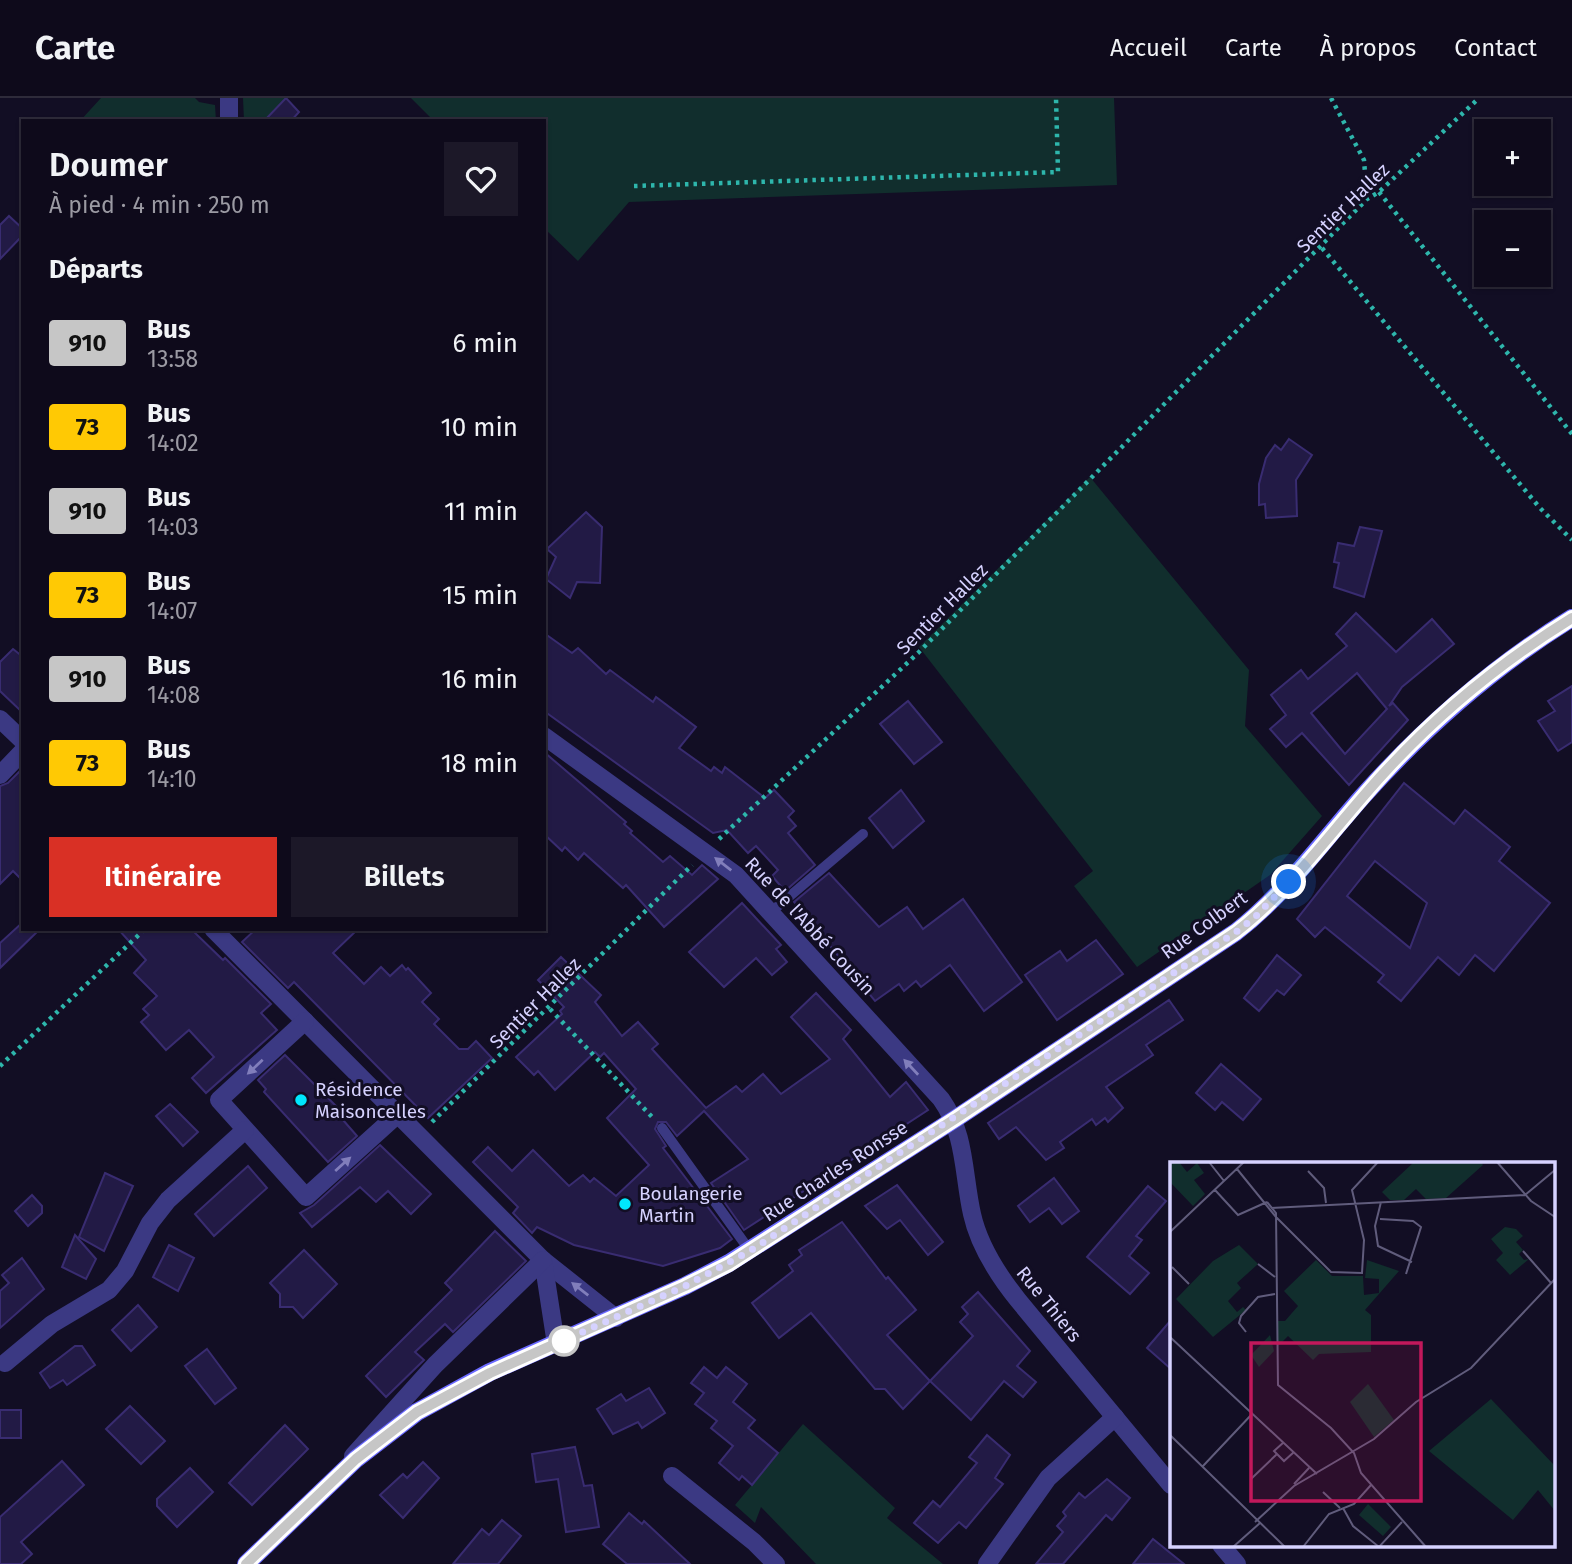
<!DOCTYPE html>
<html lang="fr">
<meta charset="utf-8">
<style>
body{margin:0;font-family:"Fira Sans",sans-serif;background:#1c1828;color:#f1f3f6;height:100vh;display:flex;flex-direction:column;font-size:26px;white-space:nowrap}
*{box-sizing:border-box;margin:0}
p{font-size:23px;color:#9b9aa3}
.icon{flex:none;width:38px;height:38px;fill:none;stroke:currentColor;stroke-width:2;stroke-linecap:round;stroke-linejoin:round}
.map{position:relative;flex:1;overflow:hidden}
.side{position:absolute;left:21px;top:21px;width:525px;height:812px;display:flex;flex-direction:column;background:#0e0a1b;border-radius:0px;box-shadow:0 2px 5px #0004,0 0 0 2px #2e2b3a}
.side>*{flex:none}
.badge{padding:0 14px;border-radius:5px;font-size:24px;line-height:46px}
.buttons{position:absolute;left:1474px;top:21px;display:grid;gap:14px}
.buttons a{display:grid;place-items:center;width:77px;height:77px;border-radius:0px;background:#0e0a1b;box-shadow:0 2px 5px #0004,0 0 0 2px #2e2b3a;font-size:35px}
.you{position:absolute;width:35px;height:35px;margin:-18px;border:5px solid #fff;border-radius:50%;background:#1a73e8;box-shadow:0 0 0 10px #1a73e833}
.map>.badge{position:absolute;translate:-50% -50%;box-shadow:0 0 0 4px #fff}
h2{padding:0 28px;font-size:26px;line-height:63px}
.round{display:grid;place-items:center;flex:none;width:74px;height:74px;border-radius:0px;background:#1c1828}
.head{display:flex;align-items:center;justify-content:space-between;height:119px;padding:0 28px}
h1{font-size:33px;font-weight:600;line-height:52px}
.action{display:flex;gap:14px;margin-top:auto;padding:14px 28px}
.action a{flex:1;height:80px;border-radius:0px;background:#d93025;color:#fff;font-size:28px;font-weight:600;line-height:80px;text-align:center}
.action a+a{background:#1c1828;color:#f1f3f6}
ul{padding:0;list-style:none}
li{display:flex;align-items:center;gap:21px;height:84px;padding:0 28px}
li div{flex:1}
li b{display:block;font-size:26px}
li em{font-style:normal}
li .badge{min-width:77px;font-weight:700;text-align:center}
header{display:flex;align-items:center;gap:42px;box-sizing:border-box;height:98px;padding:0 35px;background:#0e0a1b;border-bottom:2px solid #2e2b3a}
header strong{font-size:33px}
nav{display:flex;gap:38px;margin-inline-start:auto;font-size:24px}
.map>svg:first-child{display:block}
.green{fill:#112e2d}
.building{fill:#221a45;stroke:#392c71;stroke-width:2;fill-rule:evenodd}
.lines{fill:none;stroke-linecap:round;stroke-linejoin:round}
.path{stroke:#2eb6ac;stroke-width:4.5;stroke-dasharray:3.5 5;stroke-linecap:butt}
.lane{stroke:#3b3983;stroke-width:10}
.street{stroke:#3b3983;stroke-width:18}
.secondary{stroke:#6a69ff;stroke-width:18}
.oneway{fill:#817ebb}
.line-casing{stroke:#fff;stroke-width:16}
.line{stroke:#c6c6c6;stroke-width:10}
.walk{stroke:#d6d2ff;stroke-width:7;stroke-dasharray:0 12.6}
.poi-dot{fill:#00e7fd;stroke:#120e24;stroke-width:2.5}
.stop-dot{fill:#fff;stroke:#c6c6c6;stroke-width:3.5}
.labels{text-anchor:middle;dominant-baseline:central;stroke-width:6;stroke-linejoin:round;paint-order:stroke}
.street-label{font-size:19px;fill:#d6d2ff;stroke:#120e24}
.poi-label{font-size:19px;fill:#d6d2ff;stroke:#120e24;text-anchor:start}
.inset-road{fill:none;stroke:#605c7c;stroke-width:2}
.view{fill:#c2185b;fill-opacity:0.15;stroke:#c2185b;stroke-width:3.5}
.inset-edge{fill:none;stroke:#d6d2ff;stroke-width:3.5}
</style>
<header>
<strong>Carte</strong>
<nav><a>Accueil</a><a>Carte</a><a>À propos</a><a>Contact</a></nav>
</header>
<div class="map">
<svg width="1572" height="1466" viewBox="0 0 1572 1466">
<rect width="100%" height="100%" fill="#120e24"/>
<g class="green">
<polygon points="101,0 195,0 199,4 215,7 216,23 80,23"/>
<polygon points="243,0 286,0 264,23 244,23"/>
<polygon points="411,0 1114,0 1117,87 629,104 578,163 544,130 544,23 434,23"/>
<polygon points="1090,379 1249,572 1245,628 1322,718 1270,777 1137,869 1074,788 1093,773 919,549"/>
<polygon points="803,1326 895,1410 887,1420 943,1466 816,1466 761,1409 755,1425 735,1407"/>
</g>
<g class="building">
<polygon points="286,0 299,14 291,23 264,23"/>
<polygon points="9,118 23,131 23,137 0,161 0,127"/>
<polygon points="1289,341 1312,357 1296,382 1297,418 1266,420 1265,406 1259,407 1259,386 1266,360 1275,347 1281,352"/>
<polygon points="586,414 602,429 600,485 577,484 570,500 546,481 556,459 547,451"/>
<polygon points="1360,429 1382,433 1364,499 1334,489 1339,465 1334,464 1338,445 1354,448"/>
<path d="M1356,515L1396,554L1432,521L1454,546L1402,589L1389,608L1393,605L1408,622L1349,687L1302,635L1286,649L1270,631L1286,617L1271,597L1301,572L1308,581L1347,548L1336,536ZM1357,575L1387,611L1345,656L1311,615Z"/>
<polygon points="544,535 572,555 578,550 606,576 610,572 653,604 656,599 696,629 679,650 711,673 714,669 722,675 725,669 765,700 774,692 794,713 788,719 796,728 788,735 815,767 785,793 772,778 778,772 756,748 748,755 727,732 713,735 544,613"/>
<polygon points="13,551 23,559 23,615 0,593 0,564"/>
<polygon points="1572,588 1572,644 1558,653 1538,623 1555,613 1548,603"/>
<polygon points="908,603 942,644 914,666 880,626"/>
<polygon points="544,654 626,724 624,726 632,733 630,735 663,764 670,758 692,777 702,767 718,781 664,829 626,787 623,790 584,755 578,762 565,749 562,753 544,736"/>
<polygon points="22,671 23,783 13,773 0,786 0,688 8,685"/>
<path d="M1404,685L1454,726L1465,712L1510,749L1499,763L1550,805L1494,873L1475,857L1459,877L1438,859L1401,903L1378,884L1384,877L1325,829L1315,839L1297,821ZM1375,763L1427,805L1410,850L1347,798Z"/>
<polygon points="901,692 924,723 893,750 869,720"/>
<polygon points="829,775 879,829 907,809 923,831 963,801 1022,884 984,913 950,867 921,889 916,883 904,893 899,886 875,903 794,804"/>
<polygon points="742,805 781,847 776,851 787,864 772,877 756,860 724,889 689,854"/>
<polygon points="23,824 23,831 40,831 0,870 0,845"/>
<polygon points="118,831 191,831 223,862 225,860 271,906 261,915 277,932 206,995 192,980 214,959 189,932 166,952 141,924 149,917 143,911 157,898 134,875 146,862"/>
<polygon points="256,831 358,831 333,855 364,886 381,869 390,878 402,867 406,872 408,870 431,895 422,904 439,921 434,926 459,951 468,951 476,943 492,960 428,1020 294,884 288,890 242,844"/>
<polygon points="1096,842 1123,876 1057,922 1025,877 1060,853 1067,863"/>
<polygon points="1277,857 1301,877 1284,897 1277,892 1259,913 1244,900"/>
<polygon points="561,859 601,897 595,904 622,938 638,924 658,946 652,951 706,1010 736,988 742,994 763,976 781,996 830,961 791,919 816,895 851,932 843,941 890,999 906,984 928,1012 744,1132 711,1085 748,1061 704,1013 677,1038 666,1024 658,1024 655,1031 666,1048 663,1050 732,1141 720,1150 663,1168 574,1147 537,1129 532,1135 513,1115 518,1109 473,1064 488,1049 512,1073 533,1052 569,1088 583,1077 590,1084 594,1080 616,1098 649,1067 607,1020 636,991 604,955 600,959 595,954 555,992 538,973 534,977 516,959 562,916 560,913 564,909 538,882"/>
<polygon points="1169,902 1183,922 1146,947 1153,957 1106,989 1123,1010 1108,1024 1105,1020 1096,1027 1092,1021 1060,1044 1064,1050 1046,1062 1016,1029 999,1041 988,1025"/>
<polygon points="285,957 339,1011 336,1014 357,1038 328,1064 264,994 266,991 258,982"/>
<polygon points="1221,966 1261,1001 1243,1022 1222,1004 1215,1012 1196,995"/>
<polygon points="170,1006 198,1034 183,1048 156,1018"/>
<polygon points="380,1047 431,1096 411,1116 388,1093 376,1104 360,1089 312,1129 300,1115 314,1107"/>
<polygon points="248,1068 267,1090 214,1138 195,1116"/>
<polygon points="105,1075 133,1088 104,1153 79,1139"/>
<polygon points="1054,1080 1079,1113 1062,1126 1049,1110 1030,1124 1018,1108"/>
<polygon points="897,1087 943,1144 928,1157 900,1122 887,1131 865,1108"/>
<polygon points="1148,1088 1166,1103 1136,1138 1142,1142 1129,1158 1149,1175 1130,1196 1087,1159"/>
<polygon points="32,1097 42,1108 42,1115 28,1128 15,1113"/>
<polygon points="842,1124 886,1181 888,1179 916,1212 887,1237 930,1283 903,1311 885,1291 875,1291 811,1215 779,1240 752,1205 793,1173 789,1167 802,1157 799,1152"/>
<polygon points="495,1133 526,1163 453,1234 445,1226 415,1254 424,1262 386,1299 366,1278 452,1192 445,1185"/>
<polygon points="75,1137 96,1161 86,1181 62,1169"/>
<polygon points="169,1147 194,1160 178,1193 153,1179"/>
<polygon points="304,1152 337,1186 303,1220 293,1209 280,1209 280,1196 270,1185"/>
<polygon points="22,1160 44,1191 0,1230 0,1193 9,1185 2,1177"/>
<polygon points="978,1194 1030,1253 1017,1268 1036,1284 1023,1299 1004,1283 971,1322 930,1283 973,1238 960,1224 968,1216 962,1209"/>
<polygon points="138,1207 157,1229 131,1253 112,1232"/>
<polygon points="1171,1222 1171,1271 1147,1250"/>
<polygon points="75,1248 82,1248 95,1267 67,1287 63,1282 50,1290 40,1275"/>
<polygon points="207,1251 236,1290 215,1306 185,1268"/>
<polygon points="704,1269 717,1280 726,1269 747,1286 733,1304 755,1322 748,1330 778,1355 752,1387 742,1378 739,1382 719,1365 733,1348 711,1330 717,1323 695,1306 704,1295 691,1285"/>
<polygon points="649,1290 665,1315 642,1330 638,1324 613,1336 597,1311 621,1296 626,1303"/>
<polygon points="130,1308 165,1343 141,1366 106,1331"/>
<rect x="0" y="1312" width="21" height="28"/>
<polygon points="285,1327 308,1351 252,1407 229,1385"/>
<polygon points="987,1337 1010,1357 995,1380 1003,1386 966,1430 959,1424 938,1445 914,1425 933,1403 940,1409 977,1365 969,1359"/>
<polygon points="575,1349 584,1388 592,1387 599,1429 566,1434 558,1381 536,1384 532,1356"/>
<polygon points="62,1363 84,1387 21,1444 32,1456 21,1466 0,1466 0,1419"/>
<polygon points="423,1364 439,1380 403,1420 380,1397 403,1376 407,1380"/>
<polygon points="190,1370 213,1394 177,1429 157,1408 157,1401"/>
<polygon points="1107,1381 1130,1400 1112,1422 1106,1417 1063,1466 1036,1466 1063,1434 1057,1428 1066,1418 1063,1414 1079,1395 1085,1400"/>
<polygon points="629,1415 642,1426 644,1423 690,1466 627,1466 603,1446"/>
<polygon points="502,1422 521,1438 498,1466 453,1466 482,1431 489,1437"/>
<polygon points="1153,1441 1184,1466 1133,1466"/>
</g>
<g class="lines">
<g class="path">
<polyline points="1331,0 1364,62 1367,101"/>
<polyline points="634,88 1058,74 1056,0"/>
<polyline points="1379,94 1572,336"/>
<polyline points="1322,150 1540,410 1572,442"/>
<polyline points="719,741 918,555 1367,101 1379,94 1479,0"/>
<polyline points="550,911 653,1020"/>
<polyline points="0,968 145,831"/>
<polyline points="432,1024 692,767"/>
</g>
<g class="lane">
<polyline points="771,814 863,736"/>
<polyline points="662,1030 750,1153"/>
</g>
<g class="street">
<polyline points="229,0 229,23"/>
<polyline points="0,621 23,643"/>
<path d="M544,638L736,777L941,1001C966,1036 963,1076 972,1116C979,1148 998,1177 1018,1202L1171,1387"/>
<polyline points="0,677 23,653"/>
<polyline points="213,831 543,1162 616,1220"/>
<polyline points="305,923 219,1002 306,1099 398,1016"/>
<polyline points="543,1162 556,1246"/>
<polyline points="5,1265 52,1226 109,1192 125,1173 150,1125 168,1102 245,1032"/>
<polyline points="353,1358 435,1267 543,1162"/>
<polyline points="672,1378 754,1444 776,1466"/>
<polyline points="1221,1447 1237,1466"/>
<polyline points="987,1466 1048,1380 1115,1319"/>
</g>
<path class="secondary" d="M246,1466L356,1361L417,1314L490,1274L685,1188L729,1165L955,1021L1236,834C1285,796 1321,745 1362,699C1423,631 1494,568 1572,520"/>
</g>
<defs><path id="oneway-solid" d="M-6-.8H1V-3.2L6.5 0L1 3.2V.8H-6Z" transform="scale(1.75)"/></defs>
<g class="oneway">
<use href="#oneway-solid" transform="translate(723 766) rotate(-142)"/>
<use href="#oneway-solid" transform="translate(255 969) rotate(137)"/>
<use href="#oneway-solid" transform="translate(911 969) rotate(-133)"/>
<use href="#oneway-solid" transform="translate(343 1066) rotate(-42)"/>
<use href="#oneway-solid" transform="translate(580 1191) rotate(-142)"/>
</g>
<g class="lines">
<g class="line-casing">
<path id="line" d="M246,1466L356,1361L417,1314L490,1275L685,1188L729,1166L955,1021L1236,834C1293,790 1335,728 1384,675C1438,616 1504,562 1572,520"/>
</g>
<use href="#line" class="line"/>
<polyline class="walk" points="564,1243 556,1246 685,1188 750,1153 1236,834 1255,819 1289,784"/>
</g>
<g class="poi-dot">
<circle cx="301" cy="1002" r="7"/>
<circle cx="625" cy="1106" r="7"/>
</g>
<circle class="stop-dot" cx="564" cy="1243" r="14"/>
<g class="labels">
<g class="street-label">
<text transform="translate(1343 110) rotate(-44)">Sentier Hallez</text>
<text transform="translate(942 511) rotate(-45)">Sentier Hallez</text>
<text transform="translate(1204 827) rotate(-36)">Rue Colbert</text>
<text transform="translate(810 828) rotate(47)">Rue de l'Abbé Cousin</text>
<text transform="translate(535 905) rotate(-45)">Sentier Hallez</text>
<text transform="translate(835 1073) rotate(-33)">Rue Charles Ronsse</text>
<text transform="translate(1049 1206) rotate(51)">Rue Thiers</text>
</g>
<g class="poi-label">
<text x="315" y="991">Résidence<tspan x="315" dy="22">Maisoncelles</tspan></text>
<text x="639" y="1095">Boulangerie<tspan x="639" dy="22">Martin</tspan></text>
</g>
</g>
<g transform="translate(1170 1064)">
<rect width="385" height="385" fill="#120e24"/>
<path d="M0,0H9L17,10L27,1L34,11L24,18L35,32L23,44L0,20ZM244,0H311L313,3L276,36L256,37L246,27L234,38H220L212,30ZM335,65L346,67L353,74L346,80L353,88L349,92L354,98L359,97L340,113L326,98L333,91L321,77ZM69,83L88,102L67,121L71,126L58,139L67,150L73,145L76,148L43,175L6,137L43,99ZM146,98L162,114H193L194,133L209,131V117L195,116L197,98L229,109L195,148L201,153V190L149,192L143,198L118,174L107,185V159H115L128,144L114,129ZM100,173L104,189L89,205L81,193ZM198,222L224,258L204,275L180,240ZM321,237L385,304V349L368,328L343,358L259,289ZM198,342L221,365L213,374L189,353Z" fill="#112e2d"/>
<path class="inset-road" d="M39,0L54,19M327,0L361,39L385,55M67,7L106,55M138,9L154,26L156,41M45,28L68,53L97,40M97,40L106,51L108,223L161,266L184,291L191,311L256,385M211,40L205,64L208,84L242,100M101,46L355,33L385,8M106,55L161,110L192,111L194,78L182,28L208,0M210,57L243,59L251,65L236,112M0,70L74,0M353,89L381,121M88,102L105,115M2,105L19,122M76,170L69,161L71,154L88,135L105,132M0,175L147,312M0,273L115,385M114,280L104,289L114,299L124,290M33,304L83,251M81,317L107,292M124,322L139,306M153,330L170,346M173,346L183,364L209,385L232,360M85,360L124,324L204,277L246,240L301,206L385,117M63,385L90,361M133,385L159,352L184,342L201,323"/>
<path class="view" d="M81,181H251V339H81Z"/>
<rect width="385" height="385" class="inset-edge"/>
</g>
</svg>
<div class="buttons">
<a>+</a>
<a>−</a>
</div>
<div class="you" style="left:1289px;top:784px"></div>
<section class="side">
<div class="head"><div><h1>Doumer</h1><p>À pied · 4 min · 250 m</p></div><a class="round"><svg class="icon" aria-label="heart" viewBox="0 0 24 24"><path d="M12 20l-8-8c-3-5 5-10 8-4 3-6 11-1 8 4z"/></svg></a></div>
<h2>Départs</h2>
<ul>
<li><span class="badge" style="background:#c6c6c6;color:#111">910</span><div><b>Bus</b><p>13:58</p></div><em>6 min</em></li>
<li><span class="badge" style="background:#ffc904;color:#111">73</span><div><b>Bus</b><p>14:02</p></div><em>10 min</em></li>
<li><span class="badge" style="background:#c6c6c6;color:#111">910</span><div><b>Bus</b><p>14:03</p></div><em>11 min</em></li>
<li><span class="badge" style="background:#ffc904;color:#111">73</span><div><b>Bus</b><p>14:07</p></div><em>15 min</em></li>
<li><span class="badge" style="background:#c6c6c6;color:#111">910</span><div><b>Bus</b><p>14:08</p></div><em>16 min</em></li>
<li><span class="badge" style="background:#ffc904;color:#111">73</span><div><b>Bus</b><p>14:10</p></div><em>18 min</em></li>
</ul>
<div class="action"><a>Itinéraire</a><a>Billets</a></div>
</section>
</div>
